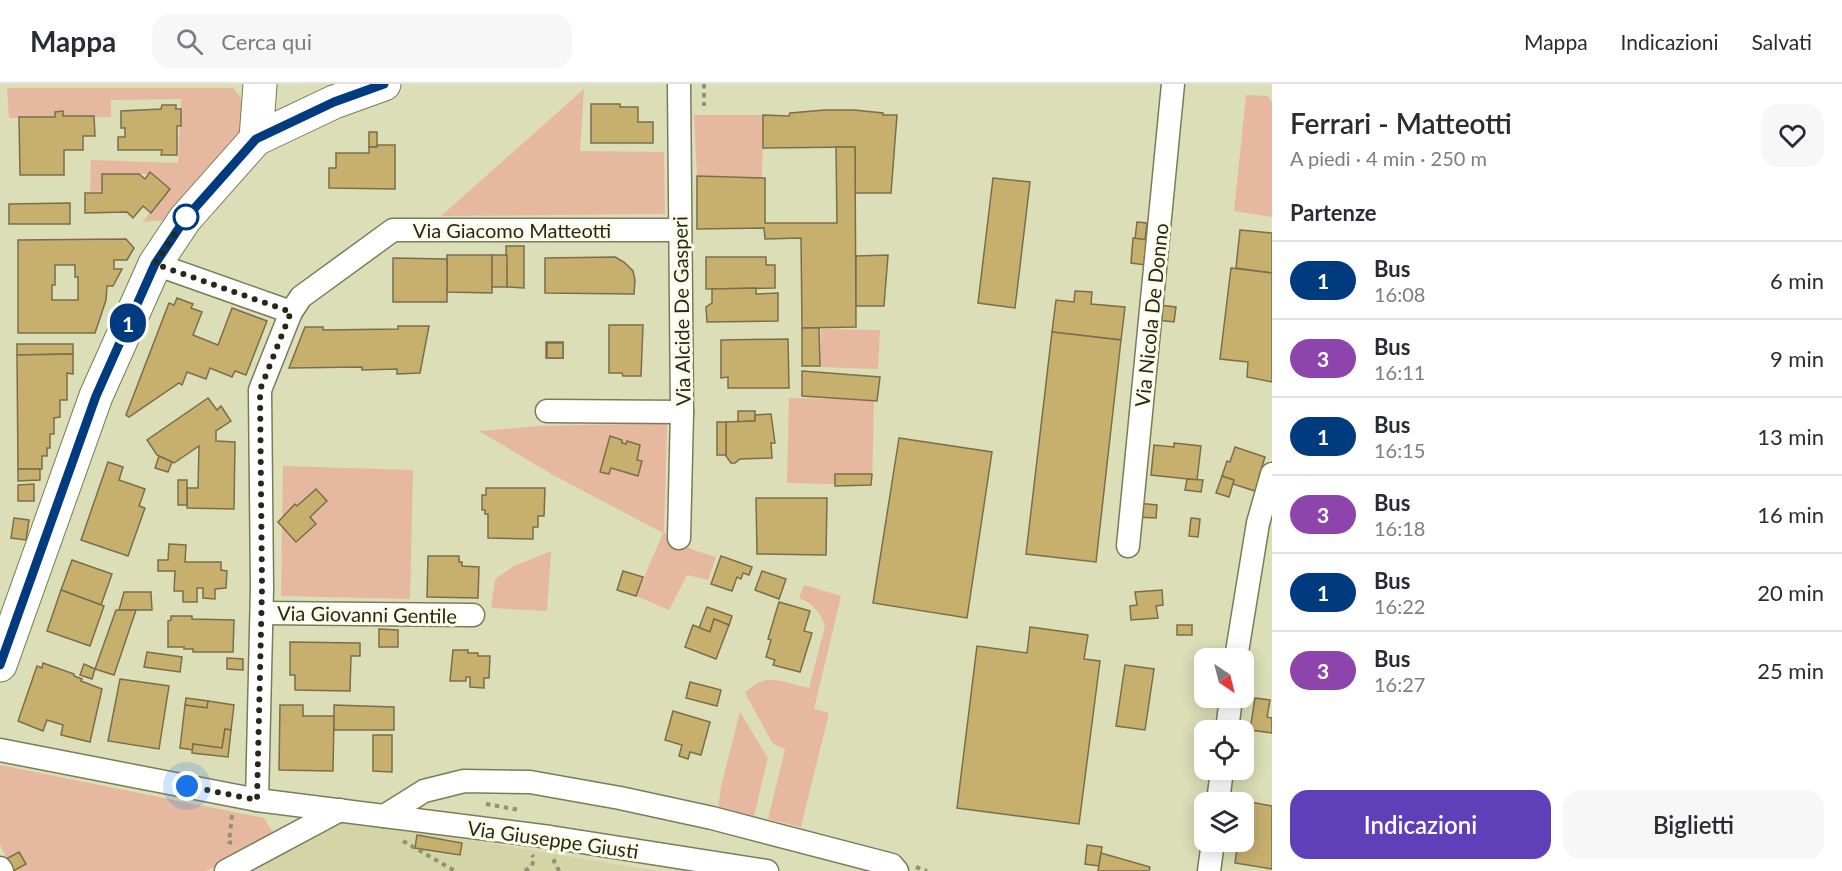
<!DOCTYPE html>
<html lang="it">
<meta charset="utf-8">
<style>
body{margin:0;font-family:Lato,sans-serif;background:#f7f7f7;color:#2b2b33;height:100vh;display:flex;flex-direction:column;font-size:22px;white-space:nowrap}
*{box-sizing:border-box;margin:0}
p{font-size:20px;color:#7c7c81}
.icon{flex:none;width:33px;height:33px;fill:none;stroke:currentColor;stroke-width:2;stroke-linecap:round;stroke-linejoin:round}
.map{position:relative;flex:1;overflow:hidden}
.drawer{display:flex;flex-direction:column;background:#fff;width:570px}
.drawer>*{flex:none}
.badge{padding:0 12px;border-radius:20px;font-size:21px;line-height:39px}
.needle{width:39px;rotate:145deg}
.controls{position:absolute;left:1194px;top:564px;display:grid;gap:12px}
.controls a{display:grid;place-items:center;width:60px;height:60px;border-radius:12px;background:#fff;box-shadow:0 3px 15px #0003;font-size:30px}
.you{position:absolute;width:30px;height:30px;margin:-15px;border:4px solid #fff;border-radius:50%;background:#1a73e8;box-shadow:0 0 0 9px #1a73e833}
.map>.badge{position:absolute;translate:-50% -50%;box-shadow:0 0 0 3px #fff}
h2{padding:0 18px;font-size:22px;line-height:54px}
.round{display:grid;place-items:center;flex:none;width:63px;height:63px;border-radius:18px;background:#f7f7f7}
.headline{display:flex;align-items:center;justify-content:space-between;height:102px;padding:0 18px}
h1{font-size:28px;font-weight:600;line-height:45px}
.button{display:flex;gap:12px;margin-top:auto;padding:12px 18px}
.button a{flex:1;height:69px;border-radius:18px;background:#5f40b8;color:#fff;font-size:24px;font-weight:600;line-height:69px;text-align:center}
.button a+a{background:#f7f7f7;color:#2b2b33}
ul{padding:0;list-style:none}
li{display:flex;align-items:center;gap:18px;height:78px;padding:0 18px;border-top:2px solid #e1e1e2}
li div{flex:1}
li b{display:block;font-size:22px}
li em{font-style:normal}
li .badge{min-width:66px;font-weight:700;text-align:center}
header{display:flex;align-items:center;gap:36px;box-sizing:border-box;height:84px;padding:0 30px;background:#fff;border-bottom:2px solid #e1e1e2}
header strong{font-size:28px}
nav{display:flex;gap:33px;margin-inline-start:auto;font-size:21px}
.search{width:420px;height:54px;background:#f7f7f7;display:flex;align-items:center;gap:15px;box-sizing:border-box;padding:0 21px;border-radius:18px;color:#7c7c81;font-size:22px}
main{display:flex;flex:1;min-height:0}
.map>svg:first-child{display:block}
.built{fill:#d3d5a6}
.green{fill:#e6b89f}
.building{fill:#c7af6e;stroke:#7b6e4b;stroke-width:1.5;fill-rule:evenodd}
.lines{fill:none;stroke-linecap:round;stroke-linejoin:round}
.street-casing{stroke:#7a7c58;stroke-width:25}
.secondary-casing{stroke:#7a7c58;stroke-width:35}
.path{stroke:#909274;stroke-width:4;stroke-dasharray:4.5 4.5;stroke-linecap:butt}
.street{stroke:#fff;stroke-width:22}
.secondary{stroke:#fff;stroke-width:33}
.line-casing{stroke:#fff;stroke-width:14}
.line{stroke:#003b80;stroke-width:9}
.walk{stroke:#272819;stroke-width:6;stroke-dasharray:0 10.8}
.stop-dot{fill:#fff;stroke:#003b80;stroke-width:3}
.labels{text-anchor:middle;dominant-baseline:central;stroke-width:6;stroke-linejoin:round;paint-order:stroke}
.street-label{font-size:20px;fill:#272819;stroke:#fcfde9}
</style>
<header>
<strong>Mappa</strong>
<div class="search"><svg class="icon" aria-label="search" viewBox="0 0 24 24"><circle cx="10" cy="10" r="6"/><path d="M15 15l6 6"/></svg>Cerca qui</div>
<nav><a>Mappa</a><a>Indicazioni</a><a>Salvati</a></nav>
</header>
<main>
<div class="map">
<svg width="1272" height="787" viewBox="0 0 1272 787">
<rect width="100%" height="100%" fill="#dbdeb6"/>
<polygon class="built" points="340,735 658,787 242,787"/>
<g class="green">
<path d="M7,4H233C245,16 246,27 245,44L165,136L143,138L166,106L147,90H104L103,107L90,108L91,76L178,79L181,15L111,16V33L9,34Z"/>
<polygon points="584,5 580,67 664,68 665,130 441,132"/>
<polygon points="1246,11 1268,12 1272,19 1272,133 1234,127"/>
<polygon points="694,31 763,31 762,93 697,92"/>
<polygon points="821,245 880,246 878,285 820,283"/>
<polygon points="789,314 874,316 872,401 787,399"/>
<polygon points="667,339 664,449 693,466 716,473 708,496 687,491 669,526 636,512 663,449 555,392 479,347 540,342"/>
<polygon points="283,382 413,386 410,515 281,512"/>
<polygon points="551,467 547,527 491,524 495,495 514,482"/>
<path d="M804,501L841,512L814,625L829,629L801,743L768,735L785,665L773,660L745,609C767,586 782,599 809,604L825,542C821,528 812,519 799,514Z"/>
<polygon points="740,628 768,674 754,732 718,724 721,703"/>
<polygon points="0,681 264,734 272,747 268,754 206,787 13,787 0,761"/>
</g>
<g class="building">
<polygon points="591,20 620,20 620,23 638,23 638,38 653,38 653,59 591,59"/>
<polygon points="162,21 176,21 176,25 181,25 181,42 177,42 177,71 161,71 162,66 118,66 118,53 125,53 125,44 121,44 121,27 161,25"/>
<polygon points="825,26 854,26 883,29 883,31 897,31 891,109 855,109 855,63 763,64 763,31 789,32 790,29"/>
<polygon points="63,27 63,32 94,32 95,52 83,52 83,66 64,66 64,91 20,91 19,33 55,33 55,28"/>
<rect x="369" y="48" width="8" height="15"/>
<polygon points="378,61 395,61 395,105 329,104 329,84 336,84 336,69 369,69 369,63 377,63"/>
<polygon points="836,63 855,63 856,243 802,244 801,154 765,155 764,144 697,145 697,92 765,94 765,139 837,139"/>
<polygon points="150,88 170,105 151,129 143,122 133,134 127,128 85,129 85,109 102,109 102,90 139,90 145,95"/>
<polygon points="993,94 1030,98 1015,224 978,219"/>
<polygon points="70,119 70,140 9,140 9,120"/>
<polygon points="1137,138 1147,139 1145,156 1135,155"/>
<polygon points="1240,146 1272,149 1272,189 1236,184"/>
<polygon points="1133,154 1149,156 1146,181 1131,179"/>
<path d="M126,155L134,164L127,176H114V185H122L113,202H107L106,216L95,249H18V156ZM55,181H75V193H78V216H52V201H55Z"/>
<polygon points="506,162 524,162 524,204 507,203"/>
<polygon points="447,171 492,171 492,209 447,208"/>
<rect x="492" y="171" width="15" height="32"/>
<polygon points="888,171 884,222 856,222 856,172"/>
<polygon points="615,173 624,178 633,187 635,196 634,210 545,209 545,174"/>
<polygon points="706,173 766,173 766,181 775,181 775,204 706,205"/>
<polygon points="393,174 447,175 447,218 393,218"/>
<polygon points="1231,184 1272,189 1272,298 1247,293 1248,278 1220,275"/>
<polygon points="756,204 756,210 778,209 778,237 707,238 706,223 712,219 712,205"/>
<polygon points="1075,207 1092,208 1091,220 1125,223 1121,256 1052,248 1056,216 1074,218"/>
<polygon points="177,214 193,220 191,224 202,228 193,251 218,261 232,224 267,237 246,291 235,287 232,293 210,284 206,295 187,288 182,301 179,299 129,333 126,331 169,219 174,221"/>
<polygon points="1159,221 1176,223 1174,238 1157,236"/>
<polygon points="609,241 643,241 641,292 623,292 622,289 609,289"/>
<polygon points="398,242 429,242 420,289 397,290 397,285 362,286 362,283 289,284 305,243 323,243 323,246 398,245"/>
<polygon points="802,244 819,244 820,282 802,282"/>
<polygon points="1052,248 1121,256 1096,478 1026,470"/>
<polygon points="788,255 789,304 728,304 728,293 721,294 721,256"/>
<rect x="546" y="258" width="17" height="16"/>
<rect x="547" y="259" width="16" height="15"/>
<polygon points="17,260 73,260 73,270 17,271"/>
<polygon points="73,270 73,290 67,289 67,316 60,316 60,333 54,334 54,350 50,350 50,364 47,364 47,372 42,372 42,385 18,385 17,271"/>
<polygon points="802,287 880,293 877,317 802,312"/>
<polygon points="208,314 217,326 221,322 231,337 216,347 216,357 235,358 234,425 187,424 187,404 198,404 199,362 174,379 157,371 147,356"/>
<polygon points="738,327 755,327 755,337 738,338"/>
<polygon points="771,330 775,359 771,359 772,374 740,375 735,379 731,379 726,372 726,338 755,337 755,331"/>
<rect x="717" y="338" width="9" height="33"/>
<polygon points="610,352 622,356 622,359 626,360 627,357 640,361 637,376 642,377 638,392 611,384 609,390 600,388"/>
<polygon points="899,354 992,368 967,534 873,519"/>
<polygon points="1174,359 1201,362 1197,396 1151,391 1154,361 1174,363"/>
<polygon points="1235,363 1265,373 1259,392 1263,393 1258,408 1233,400 1234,396 1222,392 1227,377 1230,378"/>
<polygon points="159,372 172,378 168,388 155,384"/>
<polygon points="108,378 123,383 119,396 145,405 139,422 145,424 128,472 81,456"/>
<polygon points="18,385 40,385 40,396 18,397"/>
<polygon points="835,390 872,390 871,401 835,402"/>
<polygon points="1222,392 1234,396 1229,413 1216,409"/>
<polygon points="1187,395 1203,396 1201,408 1185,406"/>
<rect x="178" y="396" width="9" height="25"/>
<polygon points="34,400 34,417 18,417 18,401"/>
<polygon points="486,404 545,404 544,432 538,432 538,443 533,443 533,455 488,454 488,430 485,430 485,426 482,426 482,411 486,411"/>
<polygon points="316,405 327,417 310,433 316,440 296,458 278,438 295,420 297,422"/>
<polygon points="756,414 827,414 826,471 757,470"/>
<polygon points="1137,419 1157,421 1156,434 1136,433"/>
<polygon points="14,434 29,436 26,456 11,454"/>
<polygon points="1191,434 1200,435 1198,453 1189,452"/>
<polygon points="169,460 186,461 185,478 221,478 221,486 227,487 226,504 215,505 215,515 203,514 203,504 197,504 197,518 183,518 183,507 174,507 175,487 158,487 158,476 168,476"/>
<polygon points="428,472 459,472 459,478 462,478 462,482 479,483 478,514 427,513"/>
<polygon points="721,472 752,483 749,491 743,489 741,495 737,493 732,507 711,500"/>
<polygon points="72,476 112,490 101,521 61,506"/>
<polygon points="623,487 643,493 636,512 617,506"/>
<polygon points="762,487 786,495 779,515 755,506"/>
<polygon points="61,506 104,522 90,562 47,547"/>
<polygon points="1162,506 1163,521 1156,522 1158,534 1131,536 1130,522 1137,521 1135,508"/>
<polygon points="124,508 151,508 152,526 119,526"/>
<polygon points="779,518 810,527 804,547 812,549 800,588 773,581 775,576 766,573 771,556 768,555"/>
<polygon points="707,523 732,532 729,541 714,535 710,548 699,544"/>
<polygon points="116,526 136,526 114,591 95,585"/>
<polygon points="171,532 192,532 192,535 234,536 233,568 193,568 193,565 184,565 184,563 168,563 168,537 171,536"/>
<polygon points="714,535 729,541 716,575 685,563 693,541 710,548"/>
<rect x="1177" y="541" width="15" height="10"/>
<polygon points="1030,543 1088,551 1084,575 1100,577 1079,740 957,724 977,562 1027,569"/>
<polygon points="379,545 398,546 398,563 379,563"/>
<polygon points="290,558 360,559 360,572 351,572 350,607 295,606 295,591 290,591"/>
<polygon points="453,566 468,566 468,569 478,569 478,572 490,572 489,594 484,594 484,604 470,603 470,593 466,593 466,597 450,597"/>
<polygon points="147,568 182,573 180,588 144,583"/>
<polygon points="227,574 243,575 243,586 227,585"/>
<polygon points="43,579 74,590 74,592 82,595 81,597 102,605 90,658 61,651 63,641 47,636 43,647 18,637 37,582 42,584"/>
<polygon points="84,580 95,585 92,595 80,591"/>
<polygon points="1125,581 1154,585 1145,646 1116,642"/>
<polygon points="120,595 169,602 159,665 108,657"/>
<polygon points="690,598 721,606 717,622 686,614"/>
<polygon points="186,614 208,617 207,624 185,621"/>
<polygon points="1255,614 1270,616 1267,633 1272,634 1272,649 1250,646"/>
<polygon points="208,617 234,621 231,646 225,645 222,664 193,660 193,666 180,664 185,621 207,624"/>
<polygon points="280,621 303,621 303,632 334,632 333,687 279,686"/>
<polygon points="334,621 394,623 394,646 334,646"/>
<polygon points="673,627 710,638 701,671 690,668 688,675 679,672 682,661 665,656"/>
<polygon points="225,645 231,646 228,673 192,669 193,660 222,664"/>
<polygon points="373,651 392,651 392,688 373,687"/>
<polygon points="1245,717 1272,722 1272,785 1235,779 1238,758 1244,758"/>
<polygon points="417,751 462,759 460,771 415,764"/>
<polygon points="1087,761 1102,763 1099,782 1085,780"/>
<polygon points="19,768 26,780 13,787 6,775"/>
<polygon points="1101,769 1150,783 1149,787 1098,787"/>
</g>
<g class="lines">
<g class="street-casing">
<g id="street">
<polyline points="679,0 682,328 679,454"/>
<polyline points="155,180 291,228"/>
<polyline points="547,327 682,328"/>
<polyline points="1128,462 1173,0"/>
<polyline points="262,529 473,531"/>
<polyline points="1236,574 1258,439 1272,390"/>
<polyline points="1227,646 1231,614"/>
<polyline points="0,666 257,716 550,753 767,787"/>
<polyline points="257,716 262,504 260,306 291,228 301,213 393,146 680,146"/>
<polyline points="1218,718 1222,686"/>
<polyline points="384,732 424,707 464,697 530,698 620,714 712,734 892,781 897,787"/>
<polyline points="0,784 2,787"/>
<polyline points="226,787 340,726"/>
<polyline points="1209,787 1213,758"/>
</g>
</g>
<g class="secondary-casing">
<g id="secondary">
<polyline points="256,55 260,0"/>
<polyline points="0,581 96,312 155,180 185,135 256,55 334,18 384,0"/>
</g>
</g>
<g class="path">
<polyline points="704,0 704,22"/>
<polyline points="486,720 520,726"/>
<polyline points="232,731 229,758 232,759"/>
<polyline points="403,757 455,787"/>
<polyline points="556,776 554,777 559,787"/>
<polyline points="916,783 927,787"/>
<polyline points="525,787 532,782 534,774 532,771"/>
</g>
<use href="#street" class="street"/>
<use href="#secondary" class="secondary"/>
</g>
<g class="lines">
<g class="line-casing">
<polyline id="line" points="0,581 96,312 155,180 185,135 256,55 334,18 384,0"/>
</g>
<use href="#line" class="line"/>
<polyline class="walk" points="186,133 155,180 291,228 260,306 262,504 257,716 187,702"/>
</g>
<circle class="stop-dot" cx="186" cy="133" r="12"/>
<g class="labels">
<g class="street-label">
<text x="512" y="146">Via Giacomo Matteotti</text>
<text transform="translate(681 227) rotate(-91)">Via Alcide De Gasperi</text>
<text transform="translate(1151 231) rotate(-84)">Via Nicola De Donno</text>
<text transform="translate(367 530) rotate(1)">Via Giovanni Gentile</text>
<text transform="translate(553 755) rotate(8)">Via Giuseppe Giusti</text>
</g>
</g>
</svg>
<div class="controls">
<a><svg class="needle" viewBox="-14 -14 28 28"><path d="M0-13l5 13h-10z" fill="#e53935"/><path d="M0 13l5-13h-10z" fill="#7c7c81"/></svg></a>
<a><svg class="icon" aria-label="locate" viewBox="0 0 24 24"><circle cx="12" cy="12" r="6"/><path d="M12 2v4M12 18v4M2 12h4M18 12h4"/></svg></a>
<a><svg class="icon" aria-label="layers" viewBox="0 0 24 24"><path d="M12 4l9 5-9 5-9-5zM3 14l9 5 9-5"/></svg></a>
</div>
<div class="you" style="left:187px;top:702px"></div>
<b class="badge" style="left:128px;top:239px;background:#003b80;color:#fff">1</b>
</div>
<section class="drawer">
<div class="headline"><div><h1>Ferrari - Matteotti</h1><p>A piedi · 4 min · 250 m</p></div><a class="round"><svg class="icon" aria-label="heart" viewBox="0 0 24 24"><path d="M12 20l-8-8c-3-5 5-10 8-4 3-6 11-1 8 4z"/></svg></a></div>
<h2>Partenze</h2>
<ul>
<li><span class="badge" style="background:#003b80;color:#fff">1</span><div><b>Bus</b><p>16:08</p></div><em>6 min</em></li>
<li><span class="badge" style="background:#8e44ad;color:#fff">3</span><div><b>Bus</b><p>16:11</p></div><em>9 min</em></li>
<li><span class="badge" style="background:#003b80;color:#fff">1</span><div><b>Bus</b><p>16:15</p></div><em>13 min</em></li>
<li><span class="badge" style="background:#8e44ad;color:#fff">3</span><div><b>Bus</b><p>16:18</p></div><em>16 min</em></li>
<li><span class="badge" style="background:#003b80;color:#fff">1</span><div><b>Bus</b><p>16:22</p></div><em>20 min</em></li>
<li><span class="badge" style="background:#8e44ad;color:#fff">3</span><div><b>Bus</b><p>16:27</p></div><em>25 min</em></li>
</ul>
<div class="button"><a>Indicazioni</a><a>Biglietti</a></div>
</section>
</main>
